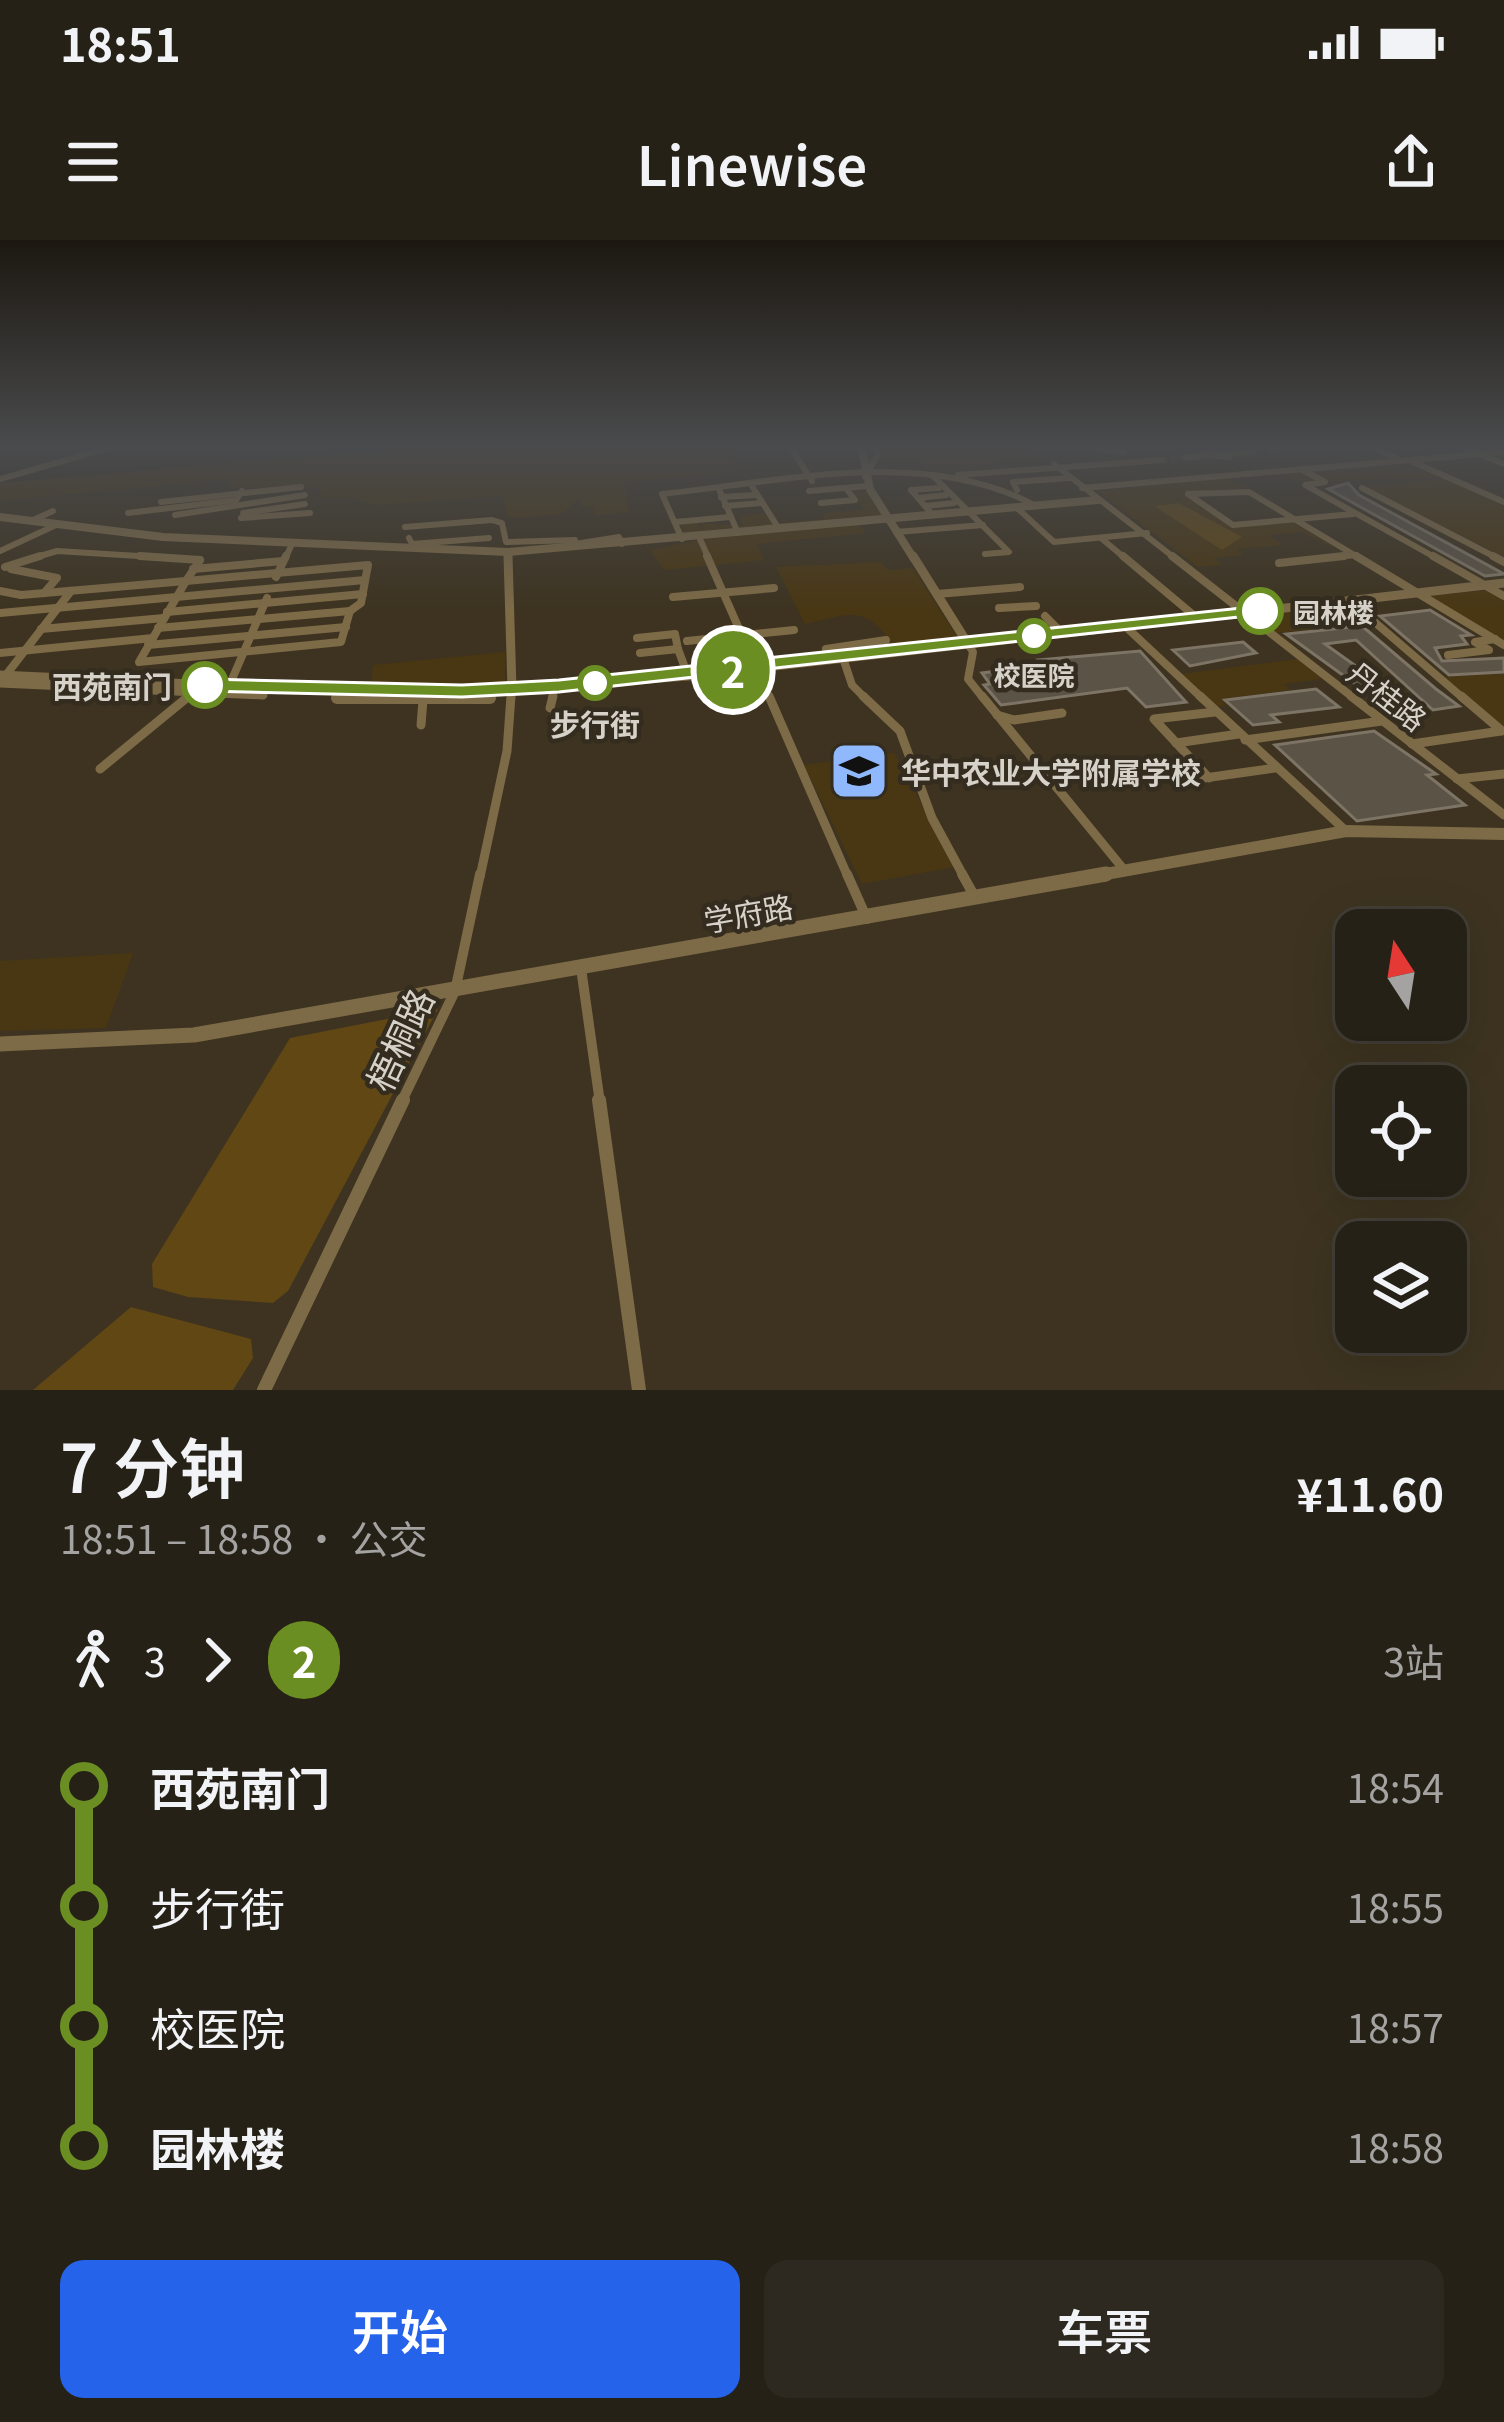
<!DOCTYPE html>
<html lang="zh">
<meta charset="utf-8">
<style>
body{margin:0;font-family:Georgia,"Noto Sans SC",serif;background:#2e2920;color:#f1f3f6;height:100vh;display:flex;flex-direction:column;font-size:45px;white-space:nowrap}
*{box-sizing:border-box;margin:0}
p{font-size:39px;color:#a4a3a1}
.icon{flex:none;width:66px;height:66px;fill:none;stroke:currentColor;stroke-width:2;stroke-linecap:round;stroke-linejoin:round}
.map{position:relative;height:1150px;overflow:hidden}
.drawer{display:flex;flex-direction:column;background:#262117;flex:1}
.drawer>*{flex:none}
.badge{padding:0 24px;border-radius:39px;font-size:42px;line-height:78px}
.needle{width:78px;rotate:348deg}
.fabs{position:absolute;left:1335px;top:669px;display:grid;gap:24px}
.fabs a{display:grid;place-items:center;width:132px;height:132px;border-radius:24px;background:#262117;box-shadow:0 12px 48px #0002,0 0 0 3px #423e36;font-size:60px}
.map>.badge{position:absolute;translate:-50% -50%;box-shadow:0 0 0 6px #fff}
.legs{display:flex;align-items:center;gap:18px;height:132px;padding:0 60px;font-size:39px}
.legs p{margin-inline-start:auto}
.headline{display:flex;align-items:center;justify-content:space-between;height:204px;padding:0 60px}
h1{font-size:66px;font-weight:600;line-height:90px}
.primary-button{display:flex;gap:24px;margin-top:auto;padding:24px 60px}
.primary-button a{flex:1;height:138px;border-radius:24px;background:#2563eb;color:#fff;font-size:48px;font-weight:600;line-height:138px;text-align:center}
.primary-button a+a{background:#2e2920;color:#f1f3f6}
ul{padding:0 60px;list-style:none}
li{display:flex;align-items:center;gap:42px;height:120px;font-size:45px}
li i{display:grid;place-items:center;width:18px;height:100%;margin:0 15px;background:currentColor}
li i::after{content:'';width:30px;height:30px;margin:-15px;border:9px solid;border-radius:50%;background:#262117}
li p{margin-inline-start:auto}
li:first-child i{background:linear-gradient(#0000 50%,currentColor 0)}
li:last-child i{background:linear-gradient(currentColor 50%,#0000 0)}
.status{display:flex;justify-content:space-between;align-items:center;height:84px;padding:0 60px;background:#262117;direction:ltr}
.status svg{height:33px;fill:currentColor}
header{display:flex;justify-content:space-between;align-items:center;height:156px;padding:0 60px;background:#262117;font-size:54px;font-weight:600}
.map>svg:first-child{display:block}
.built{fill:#3d3320;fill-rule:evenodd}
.green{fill:#493714}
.water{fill:#604714}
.building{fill:#5b5346;stroke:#7d7466;stroke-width:3}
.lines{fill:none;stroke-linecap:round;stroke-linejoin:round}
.minor-tunnel{stroke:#4b4538;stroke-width:6;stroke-dasharray:6 3;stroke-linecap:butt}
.minor-far4{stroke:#7d6a47;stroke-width:6}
.minor-far3{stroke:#7d6a47;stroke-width:8}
.minor-far2{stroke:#7d6a47;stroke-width:9}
.minor-far1{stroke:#7d6a47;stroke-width:10}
.minor{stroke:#7d6a47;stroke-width:14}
.tertiary-far3{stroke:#7d6a47;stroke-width:8}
.tertiary-far2{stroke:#7d6a47;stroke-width:9}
.tertiary-far1{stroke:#7d6a47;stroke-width:12}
.tertiary{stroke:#7d6a47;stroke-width:15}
.line-1{fill:#6b8e23;stroke:#fff;stroke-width:3}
.stop-1-dot{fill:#fff;stroke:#6b8e23;stroke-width:6}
.labels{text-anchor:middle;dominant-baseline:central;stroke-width:9;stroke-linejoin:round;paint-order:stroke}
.far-stop-label{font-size:27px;font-weight:bold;fill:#d6d1c9;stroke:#332c1f;text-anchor:start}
.stop-label{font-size:30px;font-weight:bold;fill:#d6d1c9;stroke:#332c1f;text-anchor:end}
.street-label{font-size:30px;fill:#d6d1c9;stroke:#332c1f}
.poi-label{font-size:30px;font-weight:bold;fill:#d6d1c9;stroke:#332c1f;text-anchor:start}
.near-street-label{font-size:36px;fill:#d6d1c9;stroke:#332c1f}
</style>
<div class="status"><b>18:51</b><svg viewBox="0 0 49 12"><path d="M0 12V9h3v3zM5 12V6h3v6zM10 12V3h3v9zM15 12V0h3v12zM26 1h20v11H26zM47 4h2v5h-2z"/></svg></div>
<header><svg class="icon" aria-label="menu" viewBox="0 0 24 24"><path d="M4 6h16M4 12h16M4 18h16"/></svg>Linewise<svg class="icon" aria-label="share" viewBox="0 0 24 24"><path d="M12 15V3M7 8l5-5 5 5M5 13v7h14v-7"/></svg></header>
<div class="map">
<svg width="1504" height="1150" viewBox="0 0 1504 1150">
<rect width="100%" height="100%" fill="#332c1f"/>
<path class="built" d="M402,208H1504V1150H0V243ZM1356,690H1446V780H1356ZM1356,846H1446V936H1356ZM1356,1002H1446V1092H1356Z"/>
<g class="green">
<polygon points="402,208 781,209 733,216 740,232 624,242 629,272 596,275 593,266 582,266 579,258 562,274 509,278 503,256 375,265 346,257 321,258 319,247 231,247 229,239 0,261 0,243"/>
<polygon points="871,208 1069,208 1072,210 1032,214 1038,221 978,225 980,231 931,235 917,220 880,223"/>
<polygon points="1409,222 1442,237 1299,243 1280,233"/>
<polygon points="1227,238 1245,248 1186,252 1232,286 1291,281 1344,314 1302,292 1269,295 1282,305 1237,309 1243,315 1215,318 1222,325 1198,327 1098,251"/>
<polygon points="1446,239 1504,266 1504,317 1365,247"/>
<polygon points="867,251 884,278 685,296 679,283 697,281 702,290 702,283 743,286 739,276 765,273 772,284 824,279 823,273 864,270 852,252"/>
<polygon points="858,283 866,293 757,304 764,320 664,330 650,310 714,297"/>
<path d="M881,322L888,330L913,328L959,400L895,407C865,364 852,373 805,384L776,327Z"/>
<polygon points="1487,350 1504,359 1504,403 1428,356"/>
<polygon points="1351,364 1372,382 1276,393 1255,375"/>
<polygon points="505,412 505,442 371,446 373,425"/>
<polygon points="1298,419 1322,439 1284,444 1290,450 1221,459 1226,465 1216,467 1181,434"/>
<polygon points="1504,434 1504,488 1443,437"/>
<polygon points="894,513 955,627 862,644 804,525"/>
<polygon points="133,713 106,788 0,791 0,721"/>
</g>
<g class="water">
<polygon points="1179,263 1242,297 1222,310 1154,266"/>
<polygon points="438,769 288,1051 273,1063 188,1057 153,1047 152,1024 290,798"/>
<polygon points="131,1067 251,1099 253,1118 233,1150 33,1150"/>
</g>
<g class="building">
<polygon points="1348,243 1359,255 1504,334 1485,336 1328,249"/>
<polygon points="1430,370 1471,395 1461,396 1467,404 1435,408 1442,421 1504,418 1504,432 1449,435 1380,376"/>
<polygon points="1362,386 1436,449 1459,466 1433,470 1356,400 1325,404 1420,472 1398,475 1286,394"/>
<polygon points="1243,402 1256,413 1190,426 1173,410"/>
<polygon points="1140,411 1186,462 1146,467 1127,448 1001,465 984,445 990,444 982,433 1042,425 1038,420"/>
<polygon points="1316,449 1339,467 1271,475 1279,482 1253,485 1225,460"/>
<polygon points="1374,491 1436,534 1427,535 1465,565 1357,581 1275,505"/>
</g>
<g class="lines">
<polyline class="minor-tunnel" points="1162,220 1185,218"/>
<g class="minor-far4">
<polyline points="791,208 812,241"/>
<polyline points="1095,208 1124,212"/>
<polyline points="1465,208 1504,224"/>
<polyline points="1376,209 1396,218"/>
<polyline points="1271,210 1280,208"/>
<polygon points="1210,212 1230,217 1206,215"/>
<polyline points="1225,214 1254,212"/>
<polyline points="1185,218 1206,215"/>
<polyline points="1413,222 1504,262"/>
<polyline points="1054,224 1176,319"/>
<polyline points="1301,229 1325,242 1305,245 1438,319"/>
<polyline points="958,235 1162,220"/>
<polyline points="933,236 1009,312 985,314"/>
<polyline points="865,237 878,214 875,208"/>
<polyline points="0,239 108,208"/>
<polyline points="752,246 779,289"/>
<polyline points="1082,248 1504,212"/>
<polyline points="1362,248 1499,319"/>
<polyline points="719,249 738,293"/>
<polyline points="911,250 933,275"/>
<polyline points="911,250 939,248"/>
<polyline points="1017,250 1013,242 1069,238"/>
<polyline points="809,251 868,246"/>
<polyline points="1188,254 1249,252 1361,319"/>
<polyline points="1188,254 1233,285 1353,274"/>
<polyline points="721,257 756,255"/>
<polyline points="918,258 946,255"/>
<polyline points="161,262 301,247"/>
<polyline points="821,263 855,260 848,251"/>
<polyline points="725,266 761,263"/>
<polyline points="925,266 954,263"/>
<polyline points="1016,267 1054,302 1147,293"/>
<polyline points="128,273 236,260 242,251"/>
<polyline points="243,273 305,264"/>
<polyline points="175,275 305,255"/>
<polyline points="241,278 310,273"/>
<polyline points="31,281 53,271"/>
<polyline points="675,282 730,277"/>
<polyline points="405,287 492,280 502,283 506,302 575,300"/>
<polyline points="896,292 983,285"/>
<polyline points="699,297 709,319"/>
<polyline points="409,298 412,304 489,298"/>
<polyline points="1101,298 1126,319"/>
<path d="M682,299L662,254C778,242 927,206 1034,265"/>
<polyline points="575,304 619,297 622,304"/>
<polyline points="0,311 56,285"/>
<polyline points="30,319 57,311 188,319"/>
<polyline points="285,319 292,304"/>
<polyline points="1315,319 1356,315"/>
</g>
<g class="minor-far3">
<polyline points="140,316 200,320"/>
<polyline points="707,316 770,459"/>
<polyline points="1123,316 1197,378"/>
<polyline points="1172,316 1355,459"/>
<polyline points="1356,316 1504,405"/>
<polyline points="1433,316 1504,356"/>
<polyline points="1493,316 1504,322"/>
<polyline points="1279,323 1344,316"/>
<polygon points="368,325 361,363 350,371 341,402 139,422 186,341"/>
<polyline points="5,327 40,316"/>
<polyline points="11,329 57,338 44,353"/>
<polyline points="193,329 283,321"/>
<polyline points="276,337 286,316"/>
<polyline points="186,341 200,320"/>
<polyline points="0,351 21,355 186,341"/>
<polyline points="937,354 1020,347"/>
<polyline points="673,357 774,348"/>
<polyline points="1349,360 1464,459"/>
<polyline points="999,368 1036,366"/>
<polyline points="167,372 363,354"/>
<polyline points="0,373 365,340"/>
<polyline points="1045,376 1062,393"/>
<polyline points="1125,386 1203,459"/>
<polyline points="158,388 350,371"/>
<polyline points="41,389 164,378"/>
<polyline points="637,398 675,394 678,409"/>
<polyline points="687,401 794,390"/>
<polyline points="968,404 973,412 968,439 984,459"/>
<polyline points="148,405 346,387"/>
<polyline points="826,409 886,400"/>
<polyline points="0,413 153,398"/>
<polyline points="640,413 678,409 688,436"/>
<polyline points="1448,415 1489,410 1475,402 1495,399"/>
<polyline points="843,418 852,445 866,459"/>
<polyline points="6,435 71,351"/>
<polyline points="230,444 267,358"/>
<polyline points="185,459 192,453"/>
<polyline points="511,459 512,449"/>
<polyline points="552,459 553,454"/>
</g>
<g class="minor-far2">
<polyline points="769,456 848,637"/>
<polyline points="863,456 900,491 932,578 964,637"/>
<polyline points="982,456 1125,631"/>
<polyline points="1200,456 1346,591"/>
<polyline points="1351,456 1504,575"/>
<polyline points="1461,456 1502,491"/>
<polyline points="550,468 553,456"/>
<polyline points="997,475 1014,480 1062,473"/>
<polyline points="421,485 423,460"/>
<polyline points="1245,500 1382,481"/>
<polyline points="1176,503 1239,494"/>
<polyline points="1412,504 1501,491"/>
<polyline points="100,529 189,456"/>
<polyline points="1209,538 1154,479 1215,472"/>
<polyline points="1457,539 1504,534"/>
<polyline points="1183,541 1275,528"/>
<polyline points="480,637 507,511 511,456"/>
</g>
<g class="minor-far1">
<polyline points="847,634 867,679"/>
<polyline points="962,634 976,659"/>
<polyline points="581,728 600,863"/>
<polyline points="401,863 455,751 480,634"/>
</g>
<g class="minor">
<polyline points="599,860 639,1150"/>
<polyline points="264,1150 403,860"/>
</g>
<g class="tertiary-far3">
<polyline points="862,209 870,249 914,319"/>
<polyline points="0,277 163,297 508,312 1098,260"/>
<polyline points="508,312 508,319"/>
</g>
<g class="tertiary-far2">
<polyline points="508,316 512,449"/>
<polyline points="913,316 968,404"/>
<polyline points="0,435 256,447 512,449 688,436 1504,343"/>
<polyline points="0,443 263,455"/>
<polyline points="337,458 490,458"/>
</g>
<g class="tertiary-far1">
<polyline points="337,458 490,458"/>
<polyline points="1089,637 1346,591 1504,594"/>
</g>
<polyline class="tertiary" points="0,804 194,795 1106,634"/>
</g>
<linearGradient id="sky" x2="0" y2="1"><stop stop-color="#1c1811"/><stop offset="0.56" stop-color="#4a4b4d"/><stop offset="1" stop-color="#4a4b4d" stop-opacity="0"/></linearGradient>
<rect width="1504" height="369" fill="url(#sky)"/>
<polygon class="line-1" points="1260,366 1266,374 559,452 462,457 205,451 195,445 205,439 462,445 559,440"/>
<defs>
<g id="school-square" transform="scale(3)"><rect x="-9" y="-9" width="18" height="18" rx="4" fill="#90b8fd" stroke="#332c1f"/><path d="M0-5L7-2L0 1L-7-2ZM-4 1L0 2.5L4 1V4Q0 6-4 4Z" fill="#111"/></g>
</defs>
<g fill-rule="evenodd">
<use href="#school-square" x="859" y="531"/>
</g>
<g class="stop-1-dot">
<circle cx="1260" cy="371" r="21"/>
<circle cx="1034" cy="396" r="15"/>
<circle cx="595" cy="443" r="15"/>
<circle cx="205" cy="445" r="21"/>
</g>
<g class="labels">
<g class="far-stop-label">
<text x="1293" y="371">园林楼</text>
<text x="1034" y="434" text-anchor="middle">校医院</text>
</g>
<g class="stop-label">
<text x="172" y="445">西苑南门</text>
<text x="595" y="483" text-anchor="middle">步行街</text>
</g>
<g class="street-label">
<text transform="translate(1388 455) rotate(38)">丹桂路</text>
<text transform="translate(748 672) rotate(-10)">学府路</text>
</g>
<g class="poi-label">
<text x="901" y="531">华中农业大学附属学校</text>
</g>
<g class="near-street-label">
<text transform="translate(398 799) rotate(-65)">梧桐路</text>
</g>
</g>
</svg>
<div class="fabs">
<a><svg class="needle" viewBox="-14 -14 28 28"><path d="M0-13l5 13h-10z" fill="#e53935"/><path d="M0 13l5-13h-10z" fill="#a4a3a1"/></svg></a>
<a><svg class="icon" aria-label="locate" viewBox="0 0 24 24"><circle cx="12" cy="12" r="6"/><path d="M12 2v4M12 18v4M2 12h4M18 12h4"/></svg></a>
<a><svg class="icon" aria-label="layers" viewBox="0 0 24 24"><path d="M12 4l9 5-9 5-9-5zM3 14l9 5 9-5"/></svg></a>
</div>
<b class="badge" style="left:733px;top:430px;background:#6b8e23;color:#fff">2</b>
</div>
<section class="drawer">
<div class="headline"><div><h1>7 分钟</h1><p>18:51 – 18:58 · 公交</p></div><b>¥11.60</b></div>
<div class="legs"><svg class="icon" aria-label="walk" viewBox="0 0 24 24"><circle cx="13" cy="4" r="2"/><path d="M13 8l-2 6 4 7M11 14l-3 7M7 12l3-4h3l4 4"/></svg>3<svg class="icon" aria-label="forward" viewBox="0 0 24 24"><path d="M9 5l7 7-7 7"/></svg><b class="badge" style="background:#6b8e23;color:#fff">2</b><p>3站</p></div>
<ul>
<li><i style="color:#6b8e23"></i><b>西苑南门</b><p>18:54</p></li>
<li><i style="color:#6b8e23"></i><span>步行街</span><p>18:55</p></li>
<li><i style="color:#6b8e23"></i><span>校医院</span><p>18:57</p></li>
<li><i style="color:#6b8e23"></i><b>园林楼</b><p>18:58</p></li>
</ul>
<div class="primary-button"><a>开始</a><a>车票</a></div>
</section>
